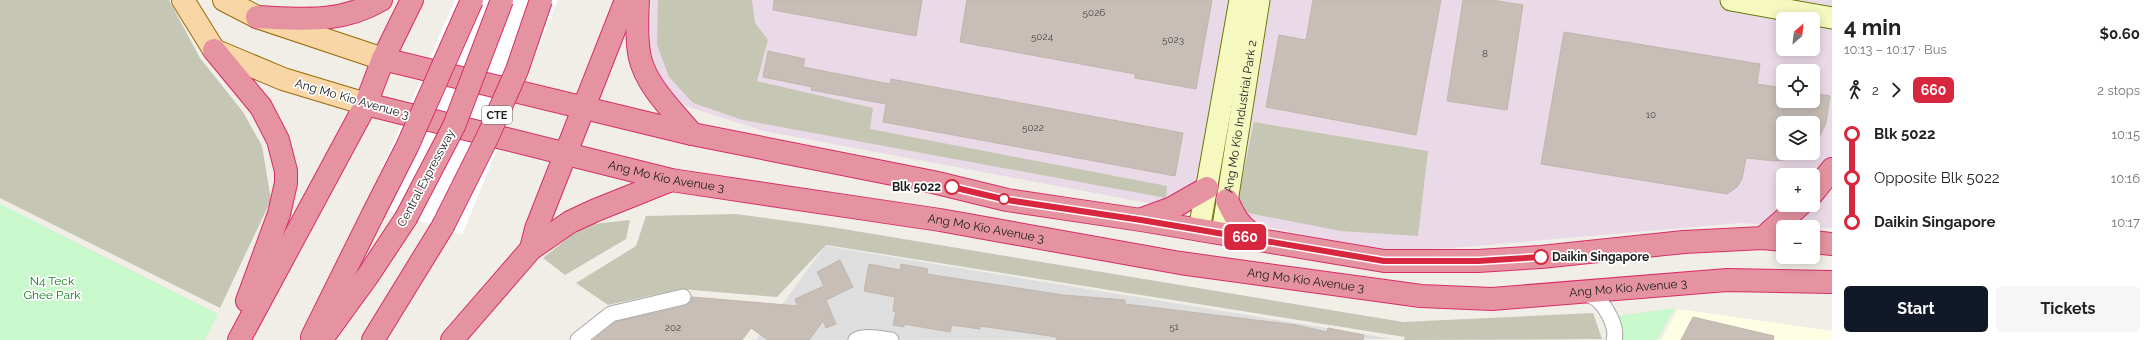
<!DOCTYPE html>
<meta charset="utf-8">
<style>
body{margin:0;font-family:Raleway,sans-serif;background:#f6f6f6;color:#222;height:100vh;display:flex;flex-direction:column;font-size:15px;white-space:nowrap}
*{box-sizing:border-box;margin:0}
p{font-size:13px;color:#767676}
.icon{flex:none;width:22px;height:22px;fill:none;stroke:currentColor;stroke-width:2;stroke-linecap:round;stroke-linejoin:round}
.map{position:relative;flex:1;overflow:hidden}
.drawer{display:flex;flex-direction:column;background:#fff;width:320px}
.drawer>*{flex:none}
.badge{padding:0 8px;border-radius:6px;font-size:14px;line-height:26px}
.needle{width:26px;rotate:28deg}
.fabs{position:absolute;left:1776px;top:12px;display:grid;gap:8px}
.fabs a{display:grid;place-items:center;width:44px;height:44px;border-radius:6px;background:#fff;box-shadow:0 2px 10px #0003;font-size:20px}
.map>.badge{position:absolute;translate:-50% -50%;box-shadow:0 0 0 2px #fff}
.legs{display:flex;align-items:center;gap:6px;height:44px;padding:0 12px;font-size:13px}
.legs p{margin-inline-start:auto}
.overview{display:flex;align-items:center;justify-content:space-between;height:68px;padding:0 12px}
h1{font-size:22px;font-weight:700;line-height:30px}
.action{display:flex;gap:8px;margin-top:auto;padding:8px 12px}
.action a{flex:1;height:46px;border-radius:6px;background:#111827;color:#fff;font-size:16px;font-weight:700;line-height:46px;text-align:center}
.action a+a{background:#f6f6f6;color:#222}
ul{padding:0 12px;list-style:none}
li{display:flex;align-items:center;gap:14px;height:44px;font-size:15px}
li i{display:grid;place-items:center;width:6px;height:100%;margin:0 5px;background:currentColor}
li i::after{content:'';width:10px;height:10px;margin:-5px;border:3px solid;border-radius:50%;background:#fff}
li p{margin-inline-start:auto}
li:first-child i{background:linear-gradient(#0000 50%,currentColor 0)}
li:last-child i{background:linear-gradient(currentColor 50%,#0000 0)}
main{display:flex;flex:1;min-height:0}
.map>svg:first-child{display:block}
.residential{fill:#dfdede}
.industrial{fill:#eadae7;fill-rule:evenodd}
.education{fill:#fefee4}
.construction{fill:#c5c6b3}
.park{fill:#c8f8cc}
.pier{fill:#fff}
.building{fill:#c6beb7;stroke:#c2b5ab}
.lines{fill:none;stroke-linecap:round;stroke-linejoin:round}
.street-casing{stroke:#a8a8a8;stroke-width:17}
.secondary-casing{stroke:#6a7808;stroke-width:23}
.primary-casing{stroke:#9a6a05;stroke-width:24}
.highway-casing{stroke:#d72d66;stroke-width:24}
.street{stroke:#fff;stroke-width:15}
.secondary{stroke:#f5f8bf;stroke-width:21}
.primary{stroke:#f9d6a5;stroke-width:22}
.highway{stroke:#e593a1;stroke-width:22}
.highway-bridge-casing{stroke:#d72d66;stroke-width:24;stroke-linecap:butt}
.highway-bridge{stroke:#e593a1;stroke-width:22}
.line-1-casing{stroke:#fff;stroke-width:9}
.line-1{stroke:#d7263d;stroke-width:6}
.stop-1-dot{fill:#fff;stroke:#d7263d;stroke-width:2}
.labels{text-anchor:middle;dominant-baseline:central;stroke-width:3.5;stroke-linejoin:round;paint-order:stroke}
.number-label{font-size:10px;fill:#4a4846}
.shield{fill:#fff;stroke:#646464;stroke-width:1}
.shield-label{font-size:11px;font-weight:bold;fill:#212121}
.street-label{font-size:12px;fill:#212121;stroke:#fff}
.stop-label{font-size:12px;font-weight:bold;fill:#212121;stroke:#fff;text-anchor:end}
.park-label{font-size:12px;fill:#0f7f1a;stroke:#fff}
</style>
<main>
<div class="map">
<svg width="1832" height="340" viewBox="0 0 1832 340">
<rect width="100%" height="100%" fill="#f1eee8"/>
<polygon class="residential" points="825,246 1394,339 756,340"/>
<path class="industrial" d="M651,0H1832V228L1740,223L1453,248L1385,251L1179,209L764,131L688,107L664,91L658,78L650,50ZM1783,19H1813V49H1783ZM1783,71H1813V101H1783ZM1783,123H1813V153H1783ZM1783,175H1813V205H1783Z"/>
<polygon class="education" points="1678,309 1832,331 1832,340 1661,340"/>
<g class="construction">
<polygon points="0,0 169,0 200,58 243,112 262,146 271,200 220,308 0,198"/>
<polygon points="658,0 752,0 755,23 768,40 757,81 873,108 870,129 1167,186 1166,198 743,120 693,103 669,77 657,45"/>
<polygon points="1254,122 1428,151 1418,236 1341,231 1248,213 1238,199"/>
<polygon points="736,214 831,227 1403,322 1593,313 1602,339 1404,340 1405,337 826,245 777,297 681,289 608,305 576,283 636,246 646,216"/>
<polygon points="630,220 626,239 565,275 543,258 573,234 593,224"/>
</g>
<g class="park">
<polygon points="0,204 218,314 205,340 0,340"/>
<polygon points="1675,308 1657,340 1622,340 1616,316"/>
</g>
<polygon class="pier" points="455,0 558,0 462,235 367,203"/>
<g class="building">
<polygon points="774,0 922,0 916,36 773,10"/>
<polygon points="967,0 1212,0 1196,89 1135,78 1135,74 960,42"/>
<polygon points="1313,0 1441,0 1416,135 1266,107 1279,35 1306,40"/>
<polygon points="1463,0 1492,0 1523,5 1507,110 1447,101"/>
<polygon points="1564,32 1760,64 1757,84 1783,88 1783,101 1813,101 1813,93 1830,96 1826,123 1813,150 1813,123 1783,123 1783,160 1774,161 1746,158 1742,179 1737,187 1727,194 1541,164"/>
<polygon points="768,51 805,59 803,67 890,84 891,79 1183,133 1175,176 883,122 886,104 811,90 812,87 763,77"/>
<polygon points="840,260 853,287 826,300 836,324 826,328 823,321 809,340 768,340 751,328 742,340 593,340 615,322 685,306 689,303 692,297 798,306 795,299 824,286 817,272"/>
<polygon points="869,264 900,270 901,264 928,269 927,274 1063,295 1125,300 1125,304 1296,325 1327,332 1328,328 1364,335 1363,340 1056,340 1057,337 980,326 980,329 952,325 950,332 904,324 904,327 893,325 896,312 893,311 895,297 864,291"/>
<polygon points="1693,317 1774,336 1773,340 1681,340"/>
</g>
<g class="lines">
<g class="street-casing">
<g id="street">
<path d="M1582,291C1587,294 1592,296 1597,299C1606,307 1618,327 1614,340"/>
<polyline points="578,340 611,314 683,297"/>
<path d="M856,340C867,335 880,339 891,340"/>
</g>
</g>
<g class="secondary-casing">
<g id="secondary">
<polyline points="1731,0 1832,18"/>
<polyline points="1199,230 1240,0"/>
<path id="s1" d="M1222,233L1259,0"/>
</g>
</g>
<g class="primary-casing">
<g id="primary">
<polyline points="183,0 214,50 283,79 366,104"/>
<polyline points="224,0 257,17 383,59"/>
</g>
</g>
<g class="highway-casing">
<g id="highway">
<path d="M638,0C637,18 636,40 640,58C647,87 674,112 692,134"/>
<path d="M257,17C302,19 340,24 381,0"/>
<polyline points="214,50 261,107 278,140 286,171 286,183 279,214 247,301"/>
<polyline points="383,59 692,134 933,182 1007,200 1141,220 1384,261 1478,261 1541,257 1684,242 1763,238 1783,240"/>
<path id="s2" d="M366,104L671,180L940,220L1180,263L1421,296L1492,299L1727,280L1832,282"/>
<polyline points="1813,193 1832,169"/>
<path d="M1227,200C1236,220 1241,228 1260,239"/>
<polyline points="1142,219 1172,208 1207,188"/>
<polyline points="1763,238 1800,205"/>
<polyline points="1813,242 1832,244"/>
<polyline points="531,249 536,229 626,0"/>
<polyline points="312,337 373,214"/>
<polyline points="239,340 366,104 383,59 412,0"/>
<polyline points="321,340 367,277 406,218"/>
<polyline points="373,340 443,226"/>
<polyline points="452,340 531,249 570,222 596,210 671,180"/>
</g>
</g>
<use href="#street" class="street"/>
<use href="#secondary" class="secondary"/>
<use href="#primary" class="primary"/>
<use href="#highway" class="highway"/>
<g class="highway-bridge-casing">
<g id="highway-bridge">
<polyline points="373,214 407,147 472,0"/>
<polyline points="406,218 454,126 502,0"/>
<polyline points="443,226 488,136 517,70 541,0"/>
</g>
</g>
<use href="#highway-bridge" class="highway-bridge"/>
</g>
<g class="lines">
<g class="line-1-casing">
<polyline id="line-1" points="952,187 1007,200 1141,220 1384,261 1478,261 1541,257"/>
</g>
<use href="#line-1" class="line-1"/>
</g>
<g class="stop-1-dot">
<circle cx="952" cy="187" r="7"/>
<circle cx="1004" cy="199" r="5"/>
<circle cx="1541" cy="257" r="7"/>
</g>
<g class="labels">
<g class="number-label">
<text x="1094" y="12">5026</text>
<text x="1042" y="36">5024</text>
<text x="1173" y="39">5023</text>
<text x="1485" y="53">8</text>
<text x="1651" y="114">10</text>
<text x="1033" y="127">5022</text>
<text x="1174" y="326">51</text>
<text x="673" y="327">202</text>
</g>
<rect class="shield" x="482" y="106" width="30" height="18" rx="3"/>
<g class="shield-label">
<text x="497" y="115">CTE</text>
</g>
<g class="street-label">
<text transform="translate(352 99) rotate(16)">Ang Mo Kio Avenue 3</text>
<text stroke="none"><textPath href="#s1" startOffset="118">Ang Mo Kio Industrial Park 2</textPath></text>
<text stroke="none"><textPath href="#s2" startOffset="309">Ang Mo Kio Avenue 3</textPath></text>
<text transform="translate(426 178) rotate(-62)">Central Expressway</text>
<text stroke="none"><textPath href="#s2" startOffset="633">Ang Mo Kio Avenue 3</textPath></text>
<text stroke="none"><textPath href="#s2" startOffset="957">Ang Mo Kio Avenue 3</textPath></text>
<text stroke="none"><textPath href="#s2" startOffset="1281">Ang Mo Kio Avenue 3</textPath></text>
</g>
<g class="stop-label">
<text x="941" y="187">Blk 5022</text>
<text x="1552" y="257" text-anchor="start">Daikin Singapore</text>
</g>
<g class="park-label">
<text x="52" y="281">N4 Teck<tspan x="52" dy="14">Ghee Park</tspan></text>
</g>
</g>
</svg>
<div class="fabs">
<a><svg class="needle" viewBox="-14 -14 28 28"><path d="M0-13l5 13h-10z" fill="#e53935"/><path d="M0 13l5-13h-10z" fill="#767676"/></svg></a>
<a><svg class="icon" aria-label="locate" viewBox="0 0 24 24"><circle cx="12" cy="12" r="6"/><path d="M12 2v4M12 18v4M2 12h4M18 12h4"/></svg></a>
<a><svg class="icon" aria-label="layers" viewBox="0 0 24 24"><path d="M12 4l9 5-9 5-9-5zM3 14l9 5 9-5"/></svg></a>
<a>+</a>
<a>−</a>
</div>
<b class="badge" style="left:1245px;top:237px;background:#d7263d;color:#fff">660</b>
</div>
<section class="drawer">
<div class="overview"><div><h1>4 min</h1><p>10:13 – 10:17 · Bus</p></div><b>$0.60</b></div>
<div class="legs"><svg class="icon" aria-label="walk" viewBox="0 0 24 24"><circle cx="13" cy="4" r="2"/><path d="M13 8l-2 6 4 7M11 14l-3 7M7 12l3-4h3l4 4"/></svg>2<svg class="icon" aria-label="forward" viewBox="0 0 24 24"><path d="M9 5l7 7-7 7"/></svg><b class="badge" style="background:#d7263d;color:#fff">660</b><p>2 stops</p></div>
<ul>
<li><i style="color:#d7263d"></i><b>Blk 5022</b><p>10:15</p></li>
<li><i style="color:#d7263d"></i><span>Opposite Blk 5022</span><p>10:16</p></li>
<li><i style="color:#d7263d"></i><b>Daikin Singapore</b><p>10:17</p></li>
</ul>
<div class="action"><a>Start</a><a>Tickets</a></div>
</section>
</main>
